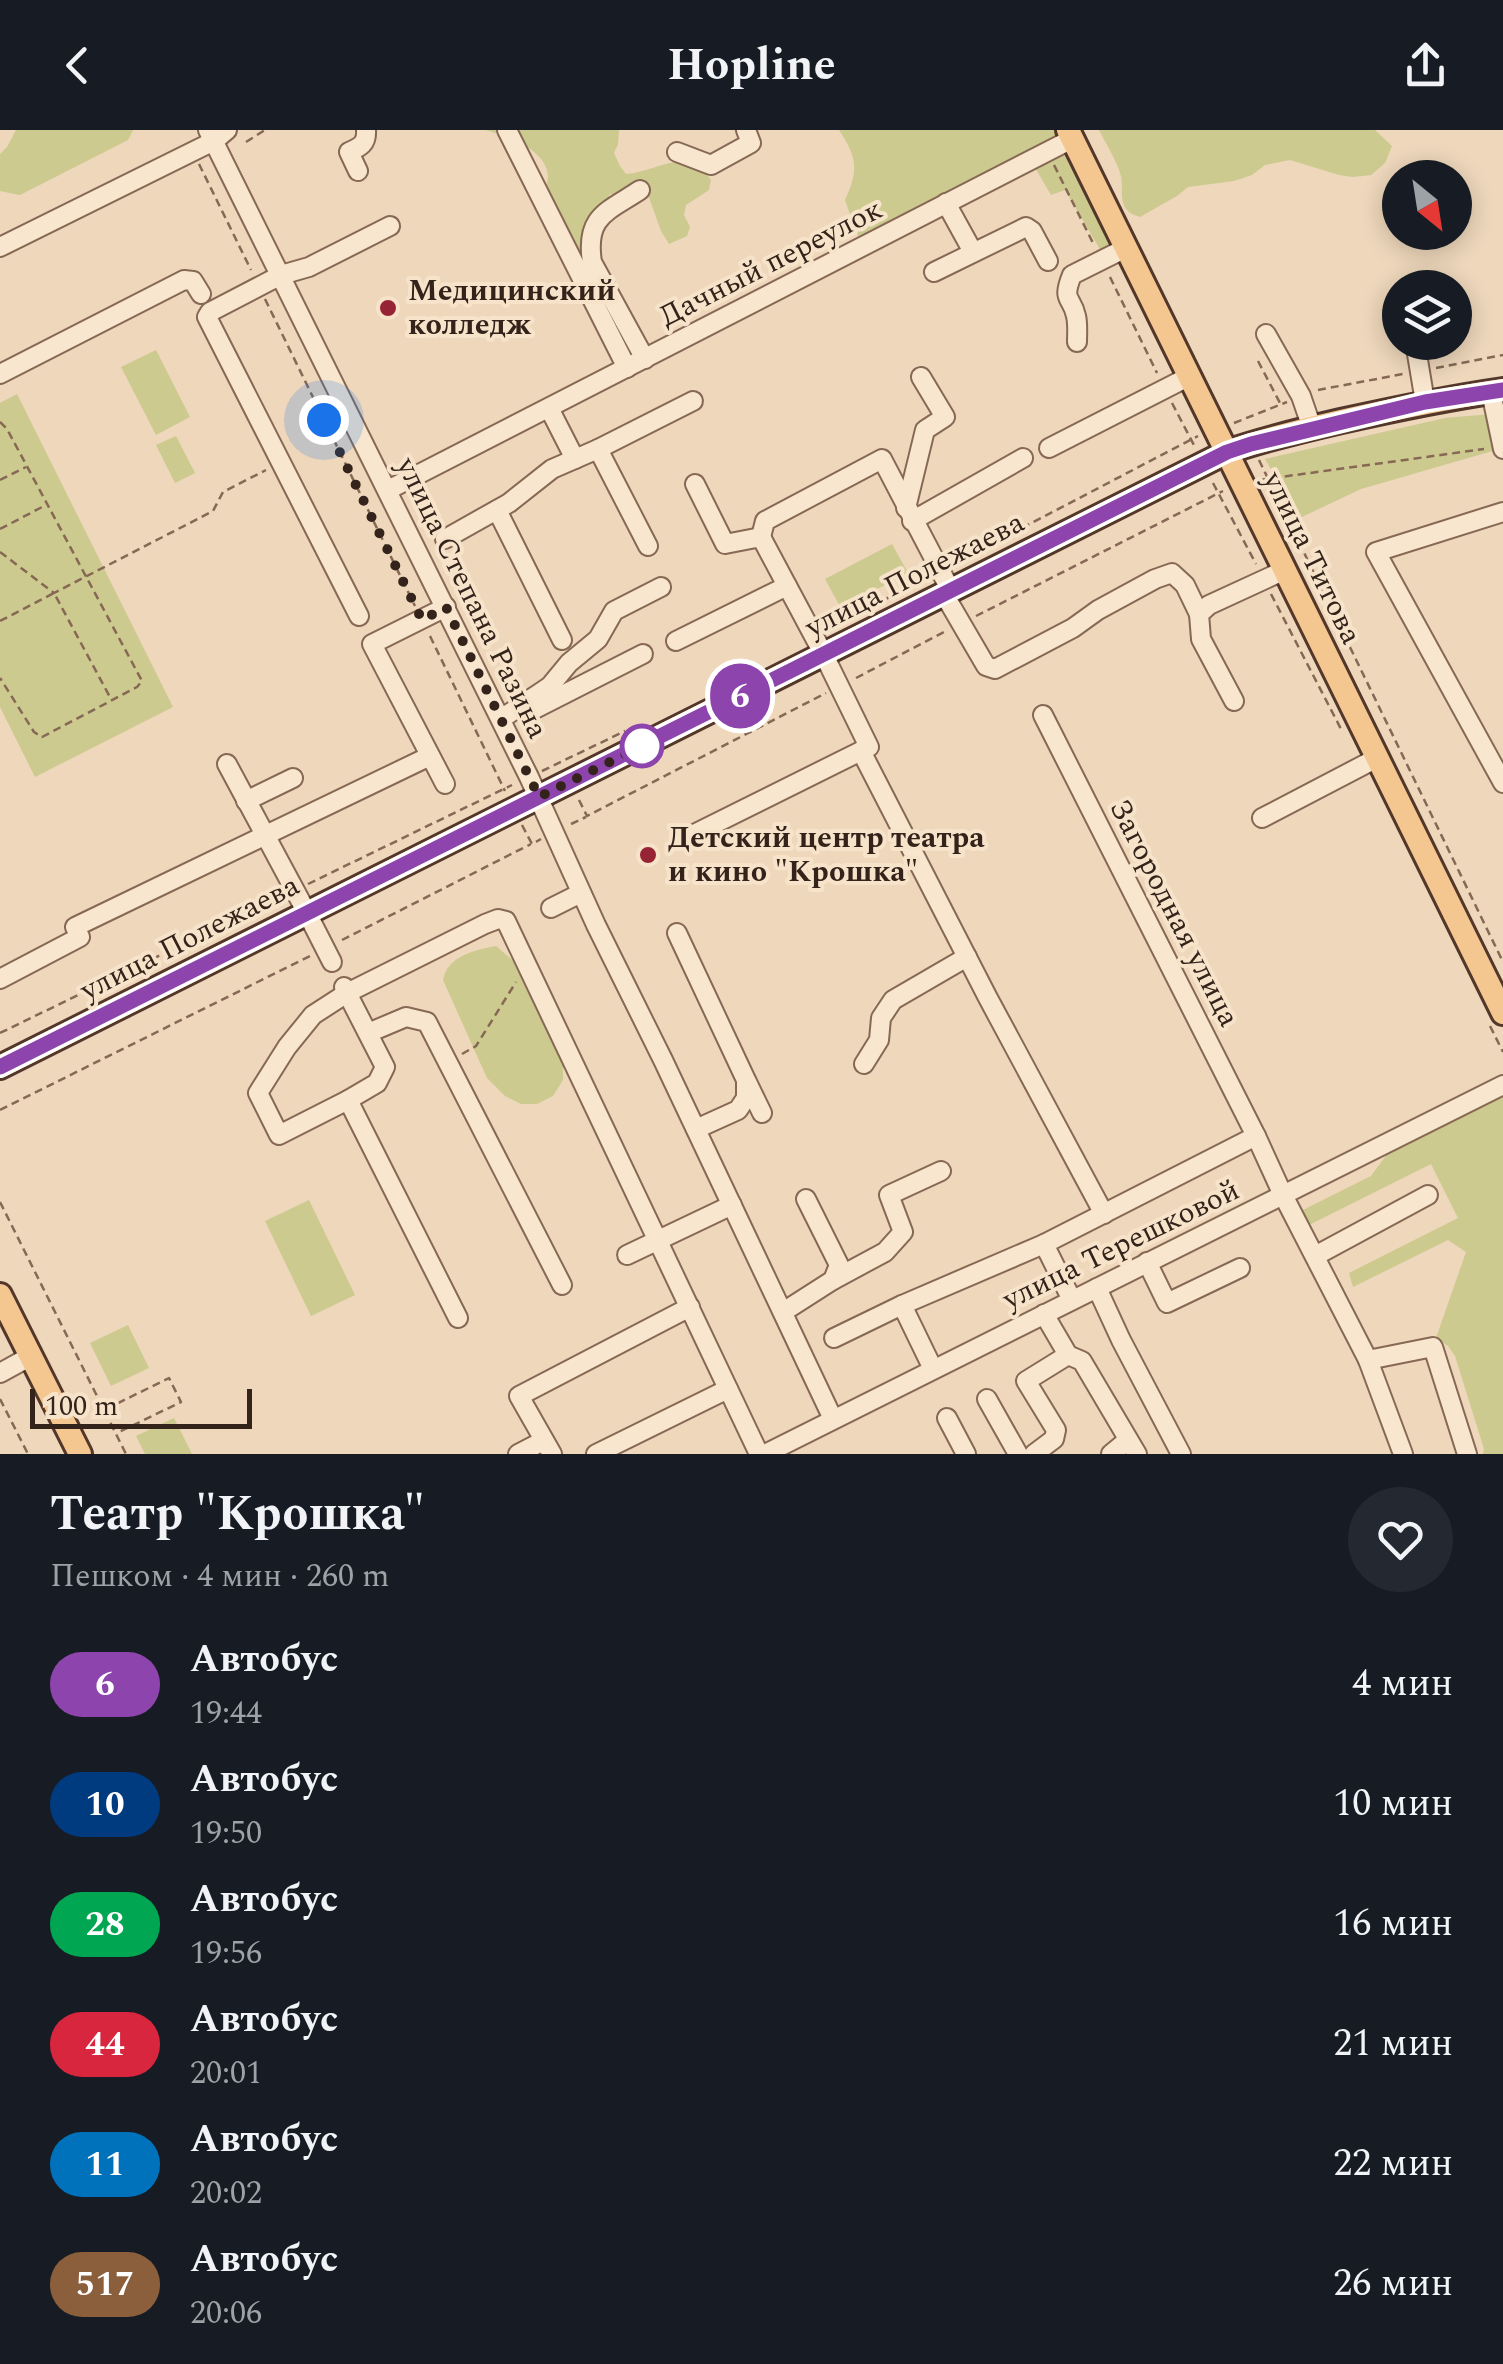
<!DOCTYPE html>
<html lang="ru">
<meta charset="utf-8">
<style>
body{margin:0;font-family:Spectral,serif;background:#242831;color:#f1f3f6;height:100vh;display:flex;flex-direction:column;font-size:38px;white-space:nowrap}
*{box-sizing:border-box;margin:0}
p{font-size:32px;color:#9ea1a6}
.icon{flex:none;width:55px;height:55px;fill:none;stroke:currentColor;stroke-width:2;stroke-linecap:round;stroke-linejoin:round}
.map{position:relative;height:1324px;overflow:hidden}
.details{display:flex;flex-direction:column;background:#171b24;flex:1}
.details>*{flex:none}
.badge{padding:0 20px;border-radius:32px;font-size:35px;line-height:65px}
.needle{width:65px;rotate:150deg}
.fabs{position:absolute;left:1382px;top:30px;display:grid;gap:20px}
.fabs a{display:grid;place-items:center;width:90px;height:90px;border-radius:50%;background:#171b24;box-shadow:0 5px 25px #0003;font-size:50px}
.scale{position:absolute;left:30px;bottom:25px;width:222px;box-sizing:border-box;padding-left:10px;border:5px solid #34231a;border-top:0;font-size:28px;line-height:35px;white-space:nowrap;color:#34231a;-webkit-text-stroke:8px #f6e3ca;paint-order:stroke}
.you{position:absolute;width:50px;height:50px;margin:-25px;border:8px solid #fff;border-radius:50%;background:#1a73e8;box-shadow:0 0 0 15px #1a73e833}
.map>.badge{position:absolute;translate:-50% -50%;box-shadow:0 0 0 5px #fff}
.round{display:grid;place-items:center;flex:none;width:105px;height:105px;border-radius:52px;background:#242831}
.headline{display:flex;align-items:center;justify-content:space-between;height:170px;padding:0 50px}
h1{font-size:48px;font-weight:700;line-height:75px}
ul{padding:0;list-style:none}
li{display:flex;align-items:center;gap:30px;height:120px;padding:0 50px}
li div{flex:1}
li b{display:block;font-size:38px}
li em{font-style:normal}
li .badge{min-width:110px;font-weight:700;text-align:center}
header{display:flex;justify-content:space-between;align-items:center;height:130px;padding:0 50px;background:#171b24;font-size:45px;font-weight:700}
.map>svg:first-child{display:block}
.green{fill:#ccca8f}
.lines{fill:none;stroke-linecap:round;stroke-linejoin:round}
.minor-casing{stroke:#866855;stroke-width:22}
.major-casing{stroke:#53372a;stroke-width:28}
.path{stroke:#866855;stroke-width:2.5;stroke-dasharray:8 5;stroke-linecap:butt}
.minor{stroke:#f9e6ce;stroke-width:18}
.major{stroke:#f4c690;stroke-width:22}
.line-casing{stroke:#fff;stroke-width:22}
.line{stroke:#8e44ad;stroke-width:15}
.walk{stroke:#34231a;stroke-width:10;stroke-dasharray:0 18}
.poi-dot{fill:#962435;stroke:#f6e3ca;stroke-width:4}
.stop-dot{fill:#fff;stroke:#8e44ad;stroke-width:5}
.labels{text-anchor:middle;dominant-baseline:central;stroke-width:8;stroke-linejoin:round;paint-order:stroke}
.street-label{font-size:30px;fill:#34231a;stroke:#f6e3ca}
.poi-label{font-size:30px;font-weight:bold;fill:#34231a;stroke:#f6e3ca;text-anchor:start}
</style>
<header><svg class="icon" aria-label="back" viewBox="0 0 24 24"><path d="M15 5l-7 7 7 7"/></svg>Hopline<svg class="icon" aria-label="share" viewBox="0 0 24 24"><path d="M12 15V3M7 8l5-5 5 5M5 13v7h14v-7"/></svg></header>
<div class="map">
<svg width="1503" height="1324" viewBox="0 0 1503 1324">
<rect width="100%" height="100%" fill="#eed7bb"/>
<g class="green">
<polygon points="16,0 133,0 128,10 20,65 0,61 0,24 7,17"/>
<path d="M486,0H619L618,14L614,23L620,36L626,44C657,42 688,14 711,50L709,60L686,75L684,85L690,97L687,106L669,114L661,101L647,62L618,66L610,64L607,72L601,117L590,124L555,107C552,95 545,81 544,68C544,61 548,52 548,45C545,18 507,7 486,0Z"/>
<path d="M839,0H1056L1110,104L1113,115L1109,120L1101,121L1065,60L1051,65L1033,34L868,121L856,102L845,70C859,40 857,27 839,0Z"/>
<path d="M1099,0H1375L1392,16L1385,33L1371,45L1353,47L1339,45L1290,30L1265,35L1252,45L1234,51L1188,57L1177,66L1140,87C1116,80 1124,64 1121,46C1117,31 1106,14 1099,0Z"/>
<polygon points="156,220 190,287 156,305 121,237"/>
<polygon points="17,264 173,577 35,647 0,577 0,273"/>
<polygon points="1503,283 1503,318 1361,359 1287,394 1282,358 1265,329 1445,288"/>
<polygon points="176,306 195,343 175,353 156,315"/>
<polygon points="892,414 908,443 841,478 825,449"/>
<path d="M496,816L517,834L563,931V950L553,966L537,974H521L505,966L487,948L443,850C447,826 475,820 496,816Z"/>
<polygon points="1503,965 1503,1324 1483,1324 1484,1319 1455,1226 1448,1216 1436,1208 1466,1122 1448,1110 1353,1157 1349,1143 1458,1088 1431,1034 1303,1098 1295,1084 1371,1046 1388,1023"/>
<polygon points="309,1070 355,1165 311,1186 265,1091"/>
<polygon points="128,1195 149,1238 111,1256 90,1213"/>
<polygon points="174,1288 192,1324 145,1324 136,1306"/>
</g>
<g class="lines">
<g class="minor-casing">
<g id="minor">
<polyline points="208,0 529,647 596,795 663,930 833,1289"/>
<polyline points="507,0 627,238"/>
<polyline points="677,22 711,35 751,13 746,0"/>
<path d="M358,41L349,22C360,17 367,14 366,0"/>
<path d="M640,60C607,82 585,86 592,132L645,229"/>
<polyline points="946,73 973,122"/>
<polyline points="0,117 214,11 227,0"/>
<polyline points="934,142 1026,97 1032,101 1048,131"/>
<polyline points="1266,204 1301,266 1312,298"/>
<path d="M1077,212C1077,204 1078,194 1076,186C1072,166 1061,172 1072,145L1126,118"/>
<polyline points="1415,212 1425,272"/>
<polyline points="0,244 184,150 193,151 201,164"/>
<polyline points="1491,262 1503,319"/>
<polyline points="549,278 575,329"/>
<polyline points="1049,318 1190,246"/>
<polyline points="598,319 693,271"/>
<polyline points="388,360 1072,9"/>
<polyline points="906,378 925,300 945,287 921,247"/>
<polyline points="497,380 562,510"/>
<polyline points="1503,382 1376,422 1503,653"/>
<polyline points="912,391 1023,328"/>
<polyline points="761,407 765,391 882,329 951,461"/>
<polyline points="445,409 509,373 552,339 598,319 648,416"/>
<polyline points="944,464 986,536 995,539 1073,498 1098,480 1155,449 1172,443 1185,455 1199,484"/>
<polyline points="359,486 207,187 210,182 281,145 309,137 390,96"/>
<polyline points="676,511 787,456"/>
<polyline points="1234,571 1201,509 1199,484 1209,475 1285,440"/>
<polyline points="527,583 643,524"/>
<polyline points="1043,585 1256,1006 1044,1114 1072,1170"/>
<polyline points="501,589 550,556 569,533 598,509 614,481 661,457"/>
<polyline points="861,621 988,868 1104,1084"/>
<polyline points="227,634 307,783"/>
<polyline points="445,654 372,514 446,477"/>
<polyline points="246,671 293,648"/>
<polyline points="1262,688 1377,628"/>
<polyline points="688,707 869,617 824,525 761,407 725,414 695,354"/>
<polyline points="551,778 581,763"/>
<polyline points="307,783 332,832"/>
<polyline points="677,803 746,950 746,968 738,980 696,999"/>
<polyline points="0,849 80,807 75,797 430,626"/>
<polyline points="344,857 385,937 377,953 348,970 458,1188"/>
<polyline points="368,903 406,887 427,892 562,1155"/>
<polyline points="864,934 879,910 881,888 893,870 967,827"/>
<polyline points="747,952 762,983"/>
<polyline points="348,970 279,1005 258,963 287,917 313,885 347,863 485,794 498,789 506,791 759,1324"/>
<polyline points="1256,1006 1283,1065 1368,1230 1403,1324"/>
<polyline points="627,1125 732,1075"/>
<polyline points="1315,1126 1428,1065"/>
<polyline points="1147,1132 1167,1173 1240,1138"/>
<polyline points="833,1150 885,1122 903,1102 889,1065 941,1041"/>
<polyline points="1097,1158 1121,1210 1181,1324"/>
<polyline points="902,1175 1044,1114"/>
<polyline points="783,1182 833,1150 839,1135 806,1069"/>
<polyline points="1044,1184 1068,1225 1082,1231 1137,1324"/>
<polyline points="834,1208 902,1175 933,1239"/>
<polyline points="1368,1230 1433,1217 1467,1324"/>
<polyline points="0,1243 31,1226"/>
<polyline points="987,1269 1018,1324"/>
<polyline points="947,1288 966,1324"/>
<polyline points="518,1324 543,1311"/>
<polyline points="552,1324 519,1266 690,1177"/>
<polyline points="596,1324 728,1259"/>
<polyline points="765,1324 1503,955"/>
<polyline points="1034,1324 1054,1309 1056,1300 1026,1251 1068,1225"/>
<polyline points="1111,1324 1128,1310"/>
</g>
</g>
<g class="major-casing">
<g id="major">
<polyline points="1068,0 1503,883"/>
<path d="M0,937L1227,322C1264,309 1302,300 1341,291C1395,279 1448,268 1503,260"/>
<polyline points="0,1165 80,1324"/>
</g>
</g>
<g class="path">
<polyline points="246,12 265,0"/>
<polyline points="199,34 251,140"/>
<polyline points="1054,35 1093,113"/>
<polyline points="1110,147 1157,243"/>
<polyline points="265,169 415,476"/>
<polyline points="1258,231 1280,273"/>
<polyline points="1436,238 1503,225"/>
<polyline points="1318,260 1403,244"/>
<polyline points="1172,273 1196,319"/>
<polyline points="0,292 7,299 142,551 137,557 42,607 34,602 0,548"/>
<polyline points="1234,293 1287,272"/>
<polyline points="1259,330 1503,832"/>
<polyline points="0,350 26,337"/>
<polyline points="1259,350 1484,319"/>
<polyline points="1213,353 1256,434"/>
<polyline points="0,399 46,375"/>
<polyline points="0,422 54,463 213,381 223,362 266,340"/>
<polyline points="953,434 1198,306"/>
<polyline points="1271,464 1341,599"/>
<polyline points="976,486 1223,361"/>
<polyline points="0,491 54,463 111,569"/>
<polyline points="829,499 924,449"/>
<polyline points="430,506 505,661"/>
<polyline points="856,548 946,501"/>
<polyline points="542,641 625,601"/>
<polyline points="579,670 587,686 826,563"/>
<polyline points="571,694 586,687"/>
<polyline points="522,695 532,714 541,709"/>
<polyline points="308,754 512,655"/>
<polyline points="342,810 531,714"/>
<polyline points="1490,896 1503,922"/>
<polyline points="0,903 278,768"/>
<polyline points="462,924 476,916 516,852"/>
<polyline points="0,980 312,825"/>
<polyline points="0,1072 126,1324"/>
<polyline points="0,1269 28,1324"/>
<polyline points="106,1279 169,1248 181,1272 117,1303"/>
</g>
<use href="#minor" class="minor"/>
<use href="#major" class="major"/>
</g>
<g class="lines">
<g class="line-casing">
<polyline id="line" points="0,937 1227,322 1251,314 1425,272 1503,260"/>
</g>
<use href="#line" class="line"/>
<polyline class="walk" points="324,290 422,490 446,477 539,667 642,616"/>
</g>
<g class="poi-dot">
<circle cx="388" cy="178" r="10"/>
<circle cx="648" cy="725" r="10"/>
</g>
<circle class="stop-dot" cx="642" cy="616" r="20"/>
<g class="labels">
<g class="street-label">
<text transform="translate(771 133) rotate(-27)">Дачный переулок</text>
<text transform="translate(1312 428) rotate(64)">улица Титова</text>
<text transform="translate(915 445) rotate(-27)">улица Полежаева</text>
<text transform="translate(472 468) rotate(64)">улица Степана Разина</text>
<text transform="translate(1174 783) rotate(63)">Загородная улица</text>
<text transform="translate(190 808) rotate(-27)">улица Полежаева</text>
<text transform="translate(1121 1115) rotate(-26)">улица Терешковой</text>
</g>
<g class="poi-label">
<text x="408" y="161">Медицинский<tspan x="408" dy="34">колледж</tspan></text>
<text x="668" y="708">Детский центр театра<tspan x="668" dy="34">и кино "Крошка"</tspan></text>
</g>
</g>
</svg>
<div class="fabs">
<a><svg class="needle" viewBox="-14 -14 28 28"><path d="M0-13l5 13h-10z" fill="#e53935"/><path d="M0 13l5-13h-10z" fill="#9ea1a6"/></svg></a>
<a><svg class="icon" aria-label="layers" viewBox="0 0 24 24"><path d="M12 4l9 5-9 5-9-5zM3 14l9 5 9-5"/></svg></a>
</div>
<div class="scale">100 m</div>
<div class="you" style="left:324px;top:290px"></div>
<b class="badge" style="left:740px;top:566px;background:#8e44ad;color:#fff">6</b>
</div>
<section class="details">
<div class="headline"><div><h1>Театр &quot;Крошка&quot;</h1><p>Пешком · 4 мин · 260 m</p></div><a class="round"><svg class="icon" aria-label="heart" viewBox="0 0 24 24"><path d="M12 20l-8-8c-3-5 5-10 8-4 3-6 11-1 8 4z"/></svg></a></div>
<ul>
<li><span class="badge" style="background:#8e44ad;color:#fff">6</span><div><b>Автобус</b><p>19:44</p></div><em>4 мин</em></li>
<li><span class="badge" style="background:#003b80;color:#fff">10</span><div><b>Автобус</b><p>19:50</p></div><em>10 мин</em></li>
<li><span class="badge" style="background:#00a651;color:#fff">28</span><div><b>Автобус</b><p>19:56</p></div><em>16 мин</em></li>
<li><span class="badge" style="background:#d7263d;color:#fff">44</span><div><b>Автобус</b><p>20:01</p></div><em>21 мин</em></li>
<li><span class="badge" style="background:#0072bc;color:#fff">11</span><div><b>Автобус</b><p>20:02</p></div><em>22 мин</em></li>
<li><span class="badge" style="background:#8b5e3c;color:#fff">517</span><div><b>Автобус</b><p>20:06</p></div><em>26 мин</em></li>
</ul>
</section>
